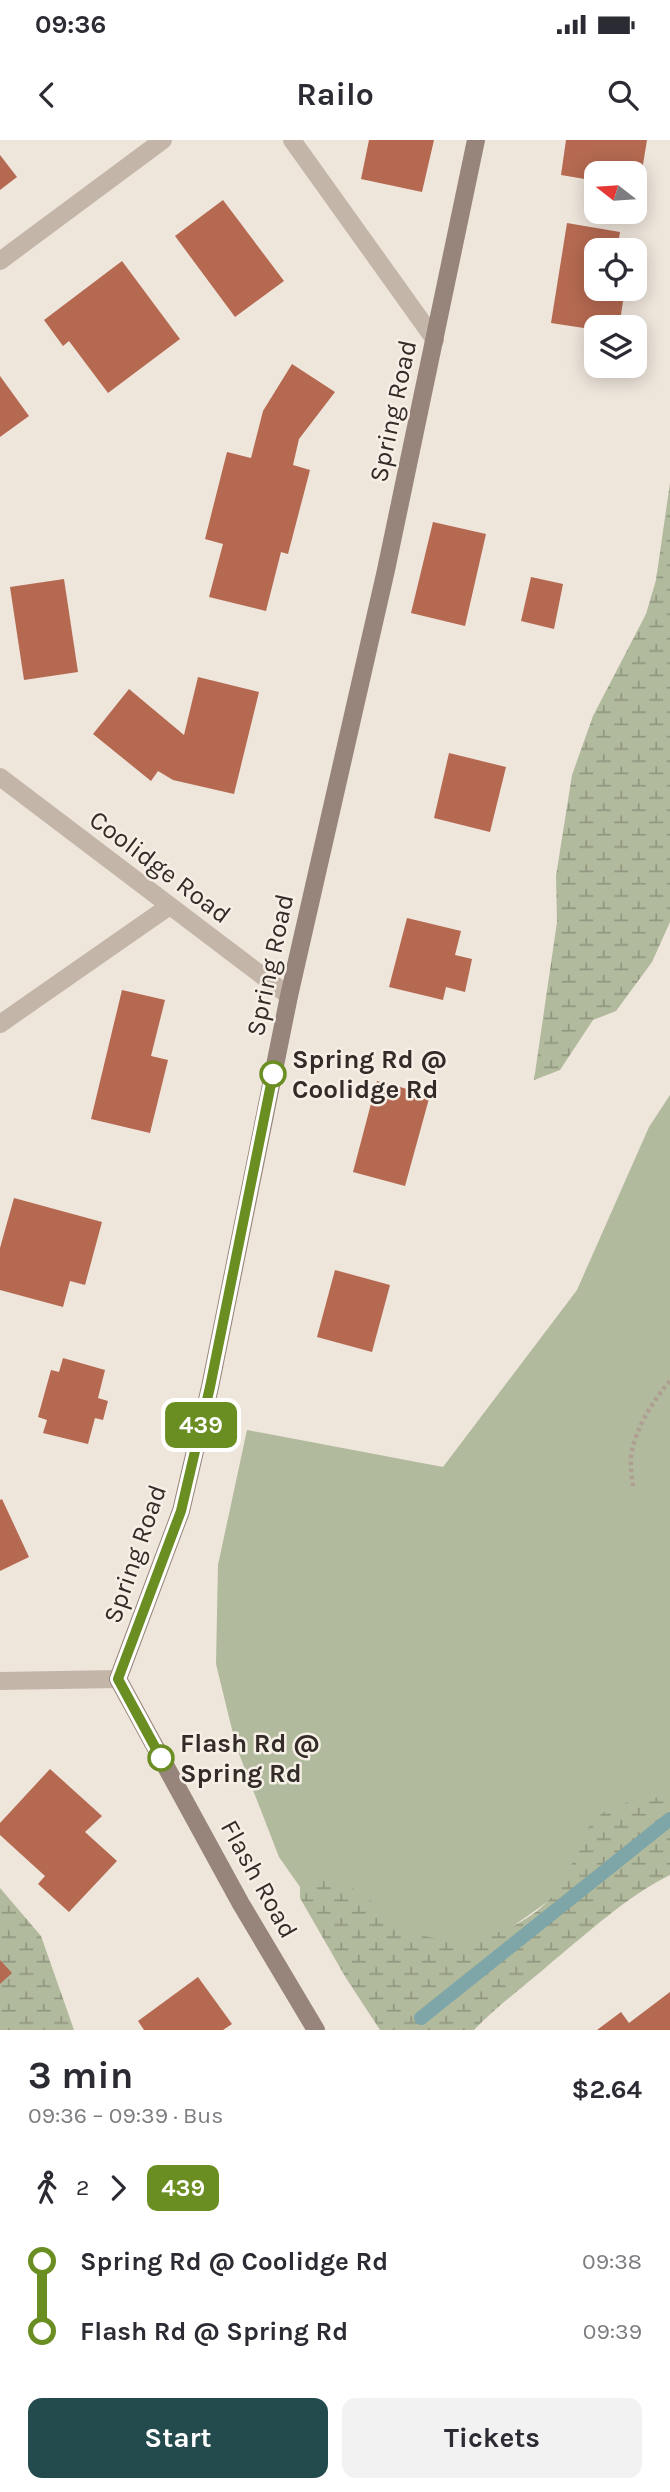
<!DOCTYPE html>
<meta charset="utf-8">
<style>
body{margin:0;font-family:Karla,sans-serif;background:#f2f2f3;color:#2b2b33;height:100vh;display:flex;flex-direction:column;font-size:26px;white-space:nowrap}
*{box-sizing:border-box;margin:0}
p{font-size:23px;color:#7c7c81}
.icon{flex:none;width:38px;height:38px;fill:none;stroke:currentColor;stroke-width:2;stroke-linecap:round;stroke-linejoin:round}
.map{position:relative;height:1890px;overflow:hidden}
.drawer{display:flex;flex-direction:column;background:#fff;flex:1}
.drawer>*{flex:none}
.badge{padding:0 14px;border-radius:10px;font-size:24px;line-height:46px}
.needle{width:46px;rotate:287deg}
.buttons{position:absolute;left:584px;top:21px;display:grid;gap:14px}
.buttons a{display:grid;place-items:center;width:63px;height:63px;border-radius:14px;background:#fff;box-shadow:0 4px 18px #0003;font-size:35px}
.map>.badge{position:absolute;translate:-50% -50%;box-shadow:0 0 0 4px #fff}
.legs{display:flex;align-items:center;gap:10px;height:77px;padding:0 28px;font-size:23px}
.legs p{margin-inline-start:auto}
.summary{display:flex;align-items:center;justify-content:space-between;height:119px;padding:0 28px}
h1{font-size:38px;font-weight:700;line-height:52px}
.action{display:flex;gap:14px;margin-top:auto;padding:14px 28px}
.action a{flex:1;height:80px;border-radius:14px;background:#234b4e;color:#fff;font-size:28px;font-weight:700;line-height:80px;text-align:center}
.action a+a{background:#f2f2f3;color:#2b2b33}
ul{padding:0 28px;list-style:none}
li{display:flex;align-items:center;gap:24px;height:70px;font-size:26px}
li i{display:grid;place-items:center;width:10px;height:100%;margin:0 9px;background:currentColor}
li i::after{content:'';width:18px;height:18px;margin:-9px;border:5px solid;border-radius:50%;background:#fff}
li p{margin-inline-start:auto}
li:first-child i{background:linear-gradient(#0000 50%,currentColor 0)}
li:last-child i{background:linear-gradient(currentColor 50%,#0000 0)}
.status{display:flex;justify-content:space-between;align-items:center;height:49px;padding:0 35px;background:#fff;direction:ltr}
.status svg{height:19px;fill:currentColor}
header{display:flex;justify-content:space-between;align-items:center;height:91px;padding:0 28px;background:#fff;font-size:32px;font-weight:700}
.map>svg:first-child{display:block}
.grass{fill:#b1ba9d}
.wetland{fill:url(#wetland-marsh)}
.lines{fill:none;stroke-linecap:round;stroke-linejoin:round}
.stream{stroke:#7ea5a7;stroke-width:14}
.building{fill:#b56951}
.path{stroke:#af9f93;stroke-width:4.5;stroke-dasharray:3.5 3.5;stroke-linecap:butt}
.minor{stroke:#c4b5a9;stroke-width:18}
.tertiary{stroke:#c4b5a9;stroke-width:18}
.secondary{stroke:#97847a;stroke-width:18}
.line-1-casing{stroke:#fff;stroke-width:16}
.line-1{stroke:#6b8e23;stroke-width:10}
.stop-1-dot{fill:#fff;stroke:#6b8e23;stroke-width:3.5}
.labels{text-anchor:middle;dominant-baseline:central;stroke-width:5;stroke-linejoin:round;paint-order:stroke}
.street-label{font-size:26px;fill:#322b27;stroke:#f6efe6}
.stop-label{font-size:26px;font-weight:bold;fill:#322b27;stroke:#f6efe6;text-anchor:start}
</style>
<div class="status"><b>09:36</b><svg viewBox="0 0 49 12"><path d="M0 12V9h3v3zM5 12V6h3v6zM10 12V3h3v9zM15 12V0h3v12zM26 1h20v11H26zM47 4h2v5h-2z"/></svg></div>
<header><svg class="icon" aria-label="back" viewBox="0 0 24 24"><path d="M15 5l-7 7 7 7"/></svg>Railo<svg class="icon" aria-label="search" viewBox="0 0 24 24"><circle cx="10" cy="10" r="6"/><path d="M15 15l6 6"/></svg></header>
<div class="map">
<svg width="670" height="1890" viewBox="0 0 670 1890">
<defs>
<pattern id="wetland-marsh" width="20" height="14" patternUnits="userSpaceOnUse" patternTransform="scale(1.75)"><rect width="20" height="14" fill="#b1ba9d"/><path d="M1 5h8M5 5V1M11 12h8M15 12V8" fill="none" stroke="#919780"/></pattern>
</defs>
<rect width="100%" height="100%" fill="#eee5db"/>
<polygon class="grass" points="670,955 670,1675 389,1874 279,1717 236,1606 216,1524 218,1425 247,1290 443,1327 577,1150 649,987"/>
<g class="wetland">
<polygon points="670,343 670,782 652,822 616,871 593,880 560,930 534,940 557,782 556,736 572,635 593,576 646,474 656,440"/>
<path d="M670,1656V1735C626,1757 590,1791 552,1822C526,1845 498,1865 474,1890H380L346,1838L300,1758V1737C319,1738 335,1739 352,1748C367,1755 378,1768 390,1778C411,1794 439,1803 465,1800C501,1797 540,1776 561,1746C577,1723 577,1690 603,1673C621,1660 648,1659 670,1656Z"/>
<polygon points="0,1748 41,1796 74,1890 0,1890"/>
</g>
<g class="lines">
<polyline class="stream" points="421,1878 670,1679"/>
</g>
<g class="building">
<polygon points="369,0 434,0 422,52 361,39"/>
<polygon points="566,0 647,0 639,49 635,48 635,33 597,33 597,41 561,35"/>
<polygon points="0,15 17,37 0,50"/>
<polygon points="223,60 284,141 235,177 175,96"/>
<polygon points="567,83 620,92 617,110 597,110 597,149 625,149 619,187 597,190 551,183"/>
<polygon points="122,121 180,199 108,253 69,201 63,206 44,180"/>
<polygon points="292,224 335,252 299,299 293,325 310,330 288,414 281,412 266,471 209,457 223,404 205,399 227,312 251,318 263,271"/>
<polygon points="0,236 29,276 0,297"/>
<polygon points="433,382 486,394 465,486 411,473"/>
<polygon points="531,437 563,444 554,489 521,481"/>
<polygon points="64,439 78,532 24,540 10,447"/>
<polygon points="198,537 259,552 234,654 173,640 158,631 151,641 93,594 129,549 184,595"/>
<polygon points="449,613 506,627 490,692 434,678"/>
<polygon points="407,778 461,791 455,815 472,819 465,852 446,847 443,860 389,847"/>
<polygon points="122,850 165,860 151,916 168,920 150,993 91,979"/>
<polygon points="377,941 430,955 405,1046 353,1032"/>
<polygon points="14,1058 102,1082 85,1145 70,1141 63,1167 0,1150 0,1108"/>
<polygon points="335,1130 390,1145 372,1212 317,1197"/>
<polygon points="63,1218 105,1230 98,1258 108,1261 103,1280 95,1278 88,1304 43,1293 47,1280 38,1277 51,1230 59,1232"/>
<polygon points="2,1359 29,1417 0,1431 0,1360"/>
<polygon points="50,1629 102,1676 85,1692 117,1721 69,1772 38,1744 45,1736 0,1695 0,1683"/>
<polygon points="0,1820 12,1833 0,1844"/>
<polygon points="198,1837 232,1884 223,1890 144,1890 138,1881"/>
<polygon points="670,1852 670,1890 597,1890 621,1872 629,1883"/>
</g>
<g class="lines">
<path class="path" d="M633,1346C632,1337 630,1326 631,1317C634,1291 653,1260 670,1241"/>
<g class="minor">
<polyline points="292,0 435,200"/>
<polyline points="0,121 163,0"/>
<polyline points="0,637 289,856"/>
<polyline points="0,884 168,767"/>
</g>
<polyline class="tertiary" points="0,1541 118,1539"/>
<polyline class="secondary" points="316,1890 241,1764 118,1539 181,1371 210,1247 289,856 386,430 476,0"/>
</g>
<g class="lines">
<g class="line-1-casing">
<polyline id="line-1" points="161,1618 118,1539 181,1371 210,1247 273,934"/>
</g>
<use href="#line-1" class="line-1"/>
</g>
<g class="stop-1-dot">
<circle cx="273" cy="934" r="12"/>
<circle cx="161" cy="1618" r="12"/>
</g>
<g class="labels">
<g class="street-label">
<text transform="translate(393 271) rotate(-78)">Spring Road</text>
<text transform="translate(160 727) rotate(37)">Coolidge Road</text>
<text transform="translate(270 825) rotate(-78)">Spring Road</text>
<text transform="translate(135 1414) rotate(-71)">Spring Road</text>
<text transform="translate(259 1739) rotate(61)">Flash Road</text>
</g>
<g class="stop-label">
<text x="292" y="919">Spring Rd @<tspan x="292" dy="30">Coolidge Rd</tspan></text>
<text x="180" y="1603">Flash Rd @<tspan x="180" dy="30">Spring Rd</tspan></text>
</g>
</g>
</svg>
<div class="buttons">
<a><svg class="needle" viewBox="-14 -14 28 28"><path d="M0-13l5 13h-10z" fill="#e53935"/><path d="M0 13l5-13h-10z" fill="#7c7c81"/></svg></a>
<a><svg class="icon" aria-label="locate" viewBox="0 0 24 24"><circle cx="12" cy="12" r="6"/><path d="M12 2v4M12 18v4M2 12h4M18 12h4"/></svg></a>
<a><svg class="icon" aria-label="layers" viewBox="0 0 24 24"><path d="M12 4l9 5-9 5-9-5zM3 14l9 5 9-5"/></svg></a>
</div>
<b class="badge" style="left:201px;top:1285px;background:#6b8e23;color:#fff">439</b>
</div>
<section class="drawer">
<div class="summary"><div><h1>3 min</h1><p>09:36 – 09:39 · Bus</p></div><b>$2.64</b></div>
<div class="legs"><svg class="icon" aria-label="walk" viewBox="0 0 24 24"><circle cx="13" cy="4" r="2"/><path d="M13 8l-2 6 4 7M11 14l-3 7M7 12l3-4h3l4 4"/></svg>2<svg class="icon" aria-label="forward" viewBox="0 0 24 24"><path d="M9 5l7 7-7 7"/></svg><b class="badge" style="background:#6b8e23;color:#fff">439</b></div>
<ul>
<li><i style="color:#6b8e23"></i><b>Spring Rd @ Coolidge Rd</b><p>09:38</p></li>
<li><i style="color:#6b8e23"></i><b>Flash Rd @ Spring Rd</b><p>09:39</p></li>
</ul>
<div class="action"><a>Start</a><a>Tickets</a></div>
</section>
